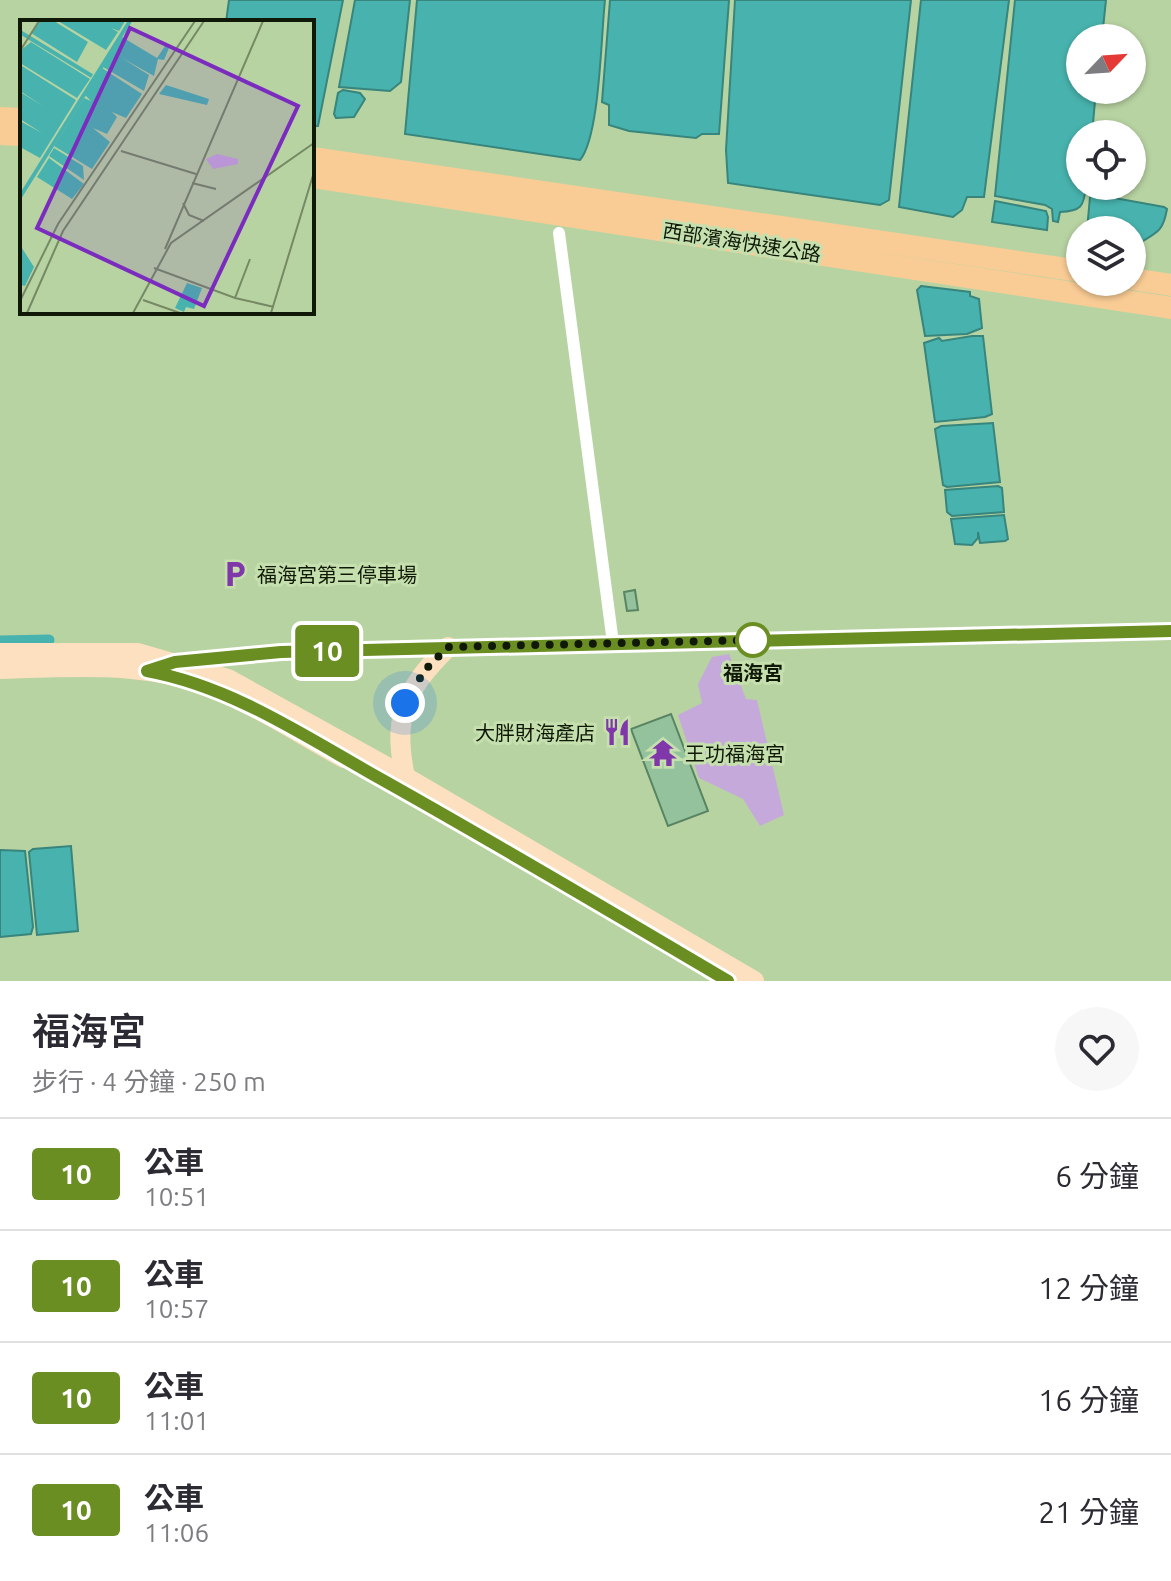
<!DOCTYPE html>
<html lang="zh-TW">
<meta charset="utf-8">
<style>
body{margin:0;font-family:Ubuntu,"Noto Sans TC",sans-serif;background:#f7f7f7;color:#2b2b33;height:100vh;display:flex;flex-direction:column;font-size:30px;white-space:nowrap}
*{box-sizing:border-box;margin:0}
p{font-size:26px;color:#7c7c81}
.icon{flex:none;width:44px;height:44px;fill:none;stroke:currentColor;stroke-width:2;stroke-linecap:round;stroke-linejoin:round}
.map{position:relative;height:981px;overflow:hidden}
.details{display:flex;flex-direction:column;background:#fff;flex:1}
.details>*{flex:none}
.badge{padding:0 16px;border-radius:6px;font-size:28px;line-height:52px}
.needle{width:52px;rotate:65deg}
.fabs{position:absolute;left:1066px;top:24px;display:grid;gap:16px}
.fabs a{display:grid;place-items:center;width:80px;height:80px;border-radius:50%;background:#fff;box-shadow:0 2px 6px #0004;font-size:40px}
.you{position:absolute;width:40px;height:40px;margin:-20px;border:6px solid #fff;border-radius:50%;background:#1a73e8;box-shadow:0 0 0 12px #1a73e833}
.map>.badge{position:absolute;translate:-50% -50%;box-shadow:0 0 0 4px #fff}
.round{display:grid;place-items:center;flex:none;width:84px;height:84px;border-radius:42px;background:#f7f7f7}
.headline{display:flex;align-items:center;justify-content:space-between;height:136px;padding:0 32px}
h1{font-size:38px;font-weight:600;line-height:60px}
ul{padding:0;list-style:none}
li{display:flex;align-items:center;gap:24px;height:112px;padding:0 32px;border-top:2px solid #e1e1e2}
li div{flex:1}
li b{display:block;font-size:30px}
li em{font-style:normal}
li .badge{min-width:88px;font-weight:700;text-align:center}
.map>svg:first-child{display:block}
.green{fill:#c6a9db}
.water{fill:#48b3ae;stroke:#37857c;stroke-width:2}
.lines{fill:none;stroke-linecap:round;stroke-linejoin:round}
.canal{stroke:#48b3ae;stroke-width:11}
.building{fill:#93c29d;stroke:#588462;stroke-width:2}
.street{stroke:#fff;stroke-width:12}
.primary{stroke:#fce0bf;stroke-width:20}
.highway{stroke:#facc95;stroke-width:22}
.line-casing{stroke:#fff;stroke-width:18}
.line{stroke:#6b8e23;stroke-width:12}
.walk{stroke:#101907;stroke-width:8;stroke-dasharray:0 14.4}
.stop-dot{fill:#fff;stroke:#6b8e23;stroke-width:4}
.labels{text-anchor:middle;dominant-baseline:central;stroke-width:6;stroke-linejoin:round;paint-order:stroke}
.street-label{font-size:20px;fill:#101907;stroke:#c5e0ae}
.poi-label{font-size:20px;fill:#101907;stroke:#c5e0ae;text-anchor:start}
.stop-label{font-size:20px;font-weight:bold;fill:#101907;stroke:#c5e0ae}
.inset-river{fill:none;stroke:#48b3ae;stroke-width:4}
.inset-road{fill:none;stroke:#758964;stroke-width:2}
.view{fill:#7b2cbf;fill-opacity:0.15;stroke:#7b2cbf;stroke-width:4}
.inset-edge{fill:none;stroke:#101907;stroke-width:4}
</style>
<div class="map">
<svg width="1171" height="981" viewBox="0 0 1171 981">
<rect width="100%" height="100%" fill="#b8d3a2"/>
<polygon class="green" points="729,654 746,699 757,700 784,815 760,826 743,799 699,778 678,715 702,703 698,684 712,657"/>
<g class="water">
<polygon points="229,0 343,0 318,126 312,126 312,22 226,22"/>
<polygon points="355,0 410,0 401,82 390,91 339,87"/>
<path d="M417,0H605C601,35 600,136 580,160L405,134Z"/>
<polygon points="610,0 729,0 719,134 702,134 696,138 629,131 609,125 609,105 602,102"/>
<polygon points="735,0 911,0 889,200 880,205 728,183 726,150"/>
<polygon points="921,0 1009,0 984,197 967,197 962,210 953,217 899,207"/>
<path d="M1015,0H1106L1102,38H1080V90H1096L1092,134H1080V186H1086C1084,207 1081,211 1060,212L1058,222L1053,221L1052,209L1045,205L995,196Z"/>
<polygon points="343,90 360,93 365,99 354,117 336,118 334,114 338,93"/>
<path d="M1098,195L1164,207L1167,209C1163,232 1157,232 1138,244L1132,243V230H1087L1090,197Z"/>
<polygon points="995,201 1046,211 1048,217 1047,230 992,222"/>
<polygon points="921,286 970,292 970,296 979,299 982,328 967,334 925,336 917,290"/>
<polygon points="972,336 983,336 992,414 985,417 935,422 924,343 939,338 942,341"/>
<polygon points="993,423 1000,482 947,487 943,485 935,429 941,426"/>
<polygon points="998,486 1002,488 1004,512 952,516 947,512 945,490"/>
<polygon points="1004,515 1008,539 1005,541 980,543 978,532 978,538 972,545 955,544 951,519"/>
<polygon points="71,846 78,931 37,935 29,852 33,849"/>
<polygon points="0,850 25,851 33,927 31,934 0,937"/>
</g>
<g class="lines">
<polyline class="canal" points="0,641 49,640"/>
</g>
<g class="building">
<polygon points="635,590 638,610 627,611 624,592"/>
<polygon points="671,714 708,811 668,826 631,729"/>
</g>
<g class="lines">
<g class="street">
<polyline points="559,233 613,643"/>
<polyline points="180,662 281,652 448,647 1171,631"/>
</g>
<g class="primary">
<polyline points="0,653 138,653 228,679 405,777 754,981"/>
<path d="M0,669C62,667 130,662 190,680C243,696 296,732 344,758"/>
<path d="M407,786C392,721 401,693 448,647"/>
</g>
<g class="highway">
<polyline points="0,118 22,119"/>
<polyline points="0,134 22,135"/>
<polyline points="312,158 1080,271"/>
<polyline points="312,177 1171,308"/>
<polyline points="1132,279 1171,285"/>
</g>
</g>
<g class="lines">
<g class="line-casing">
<path id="line" d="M728,981C610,911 492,841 372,774C300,733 229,686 147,671L175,662L281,652L1171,631"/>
</g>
<use href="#line" class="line"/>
<polyline class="walk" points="405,703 425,670 448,647 758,640 753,640"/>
</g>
<defs>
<g id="parking-bare" transform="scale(2.16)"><path d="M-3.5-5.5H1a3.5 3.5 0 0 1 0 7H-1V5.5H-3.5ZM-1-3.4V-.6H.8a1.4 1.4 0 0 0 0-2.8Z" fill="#8037a9" stroke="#c5e0ae" stroke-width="2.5" paint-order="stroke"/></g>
<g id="restaurant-bare" transform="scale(2.16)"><path d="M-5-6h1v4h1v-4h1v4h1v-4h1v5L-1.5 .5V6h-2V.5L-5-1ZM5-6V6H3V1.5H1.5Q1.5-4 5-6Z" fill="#8037a9" stroke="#c5e0ae" stroke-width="2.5" paint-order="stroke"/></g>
<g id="temple-bare" transform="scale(2.16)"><path d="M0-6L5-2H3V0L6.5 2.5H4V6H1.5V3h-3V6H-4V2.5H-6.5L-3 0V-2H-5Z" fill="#8037a9" stroke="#c5e0ae" stroke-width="2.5" paint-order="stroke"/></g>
</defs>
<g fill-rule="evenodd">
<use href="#parking-bare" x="235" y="574"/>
<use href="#restaurant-bare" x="617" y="732"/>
<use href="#temple-bare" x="663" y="753"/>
</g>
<circle class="stop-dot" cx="753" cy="640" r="16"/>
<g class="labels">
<g class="street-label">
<text transform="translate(742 242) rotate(9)">西部濱海快速公路</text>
</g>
<g class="poi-label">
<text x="257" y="574">福海宮第三停車場</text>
<text x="595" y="732" text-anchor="end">大胖財海產店</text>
<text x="685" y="753">王功福海宮</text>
</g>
<g class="stop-label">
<text x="753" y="672">福海宮</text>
</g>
</g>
<g transform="translate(20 20)">
<rect width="294" height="294" fill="#b8d3a2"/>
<path d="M197,134L218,139V144L193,149L186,139Z" fill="#c6a9db"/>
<path d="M19,1H34L68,22L57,42L11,13ZM38,1L80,2L105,1L99,11L91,8L98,12L86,30ZM102,17L137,38L145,26L149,28L144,40L138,39L134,56L102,38L129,55L124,71L83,47ZM11,22L70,59L57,78L0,43V31ZM2,46L56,80L20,138L0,127V101L22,113L0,99V72L23,86L0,71ZM82,48L122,74L106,98L92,92L97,97L87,114L73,108L90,122L72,149L34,126L64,78L71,81L65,75ZM146,65L189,79L187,85L139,74ZM34,128L63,146L64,160L29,136ZM29,138L64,164L52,179L17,157ZM0,225L14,247L5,266L0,265ZM167,263L182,268L174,289L166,287L164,292L155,288Z" fill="#48b3ae"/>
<path class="inset-river" d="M0,12L72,56M0,177L110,1"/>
<path class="inset-road" d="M0,31L19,1M101,131L176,154M172,163L196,169M163,183L169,195L184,201M145,229L243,1M134,248L215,278L230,239M215,278L254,287M123,280L160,293M0,281L38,204L175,1M7,293L43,211L184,1M113,293L151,223L294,123M251,293L294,152"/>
<path class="view" d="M110,8L278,86L184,286L17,208Z"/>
<rect width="294" height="294" class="inset-edge"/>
</g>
</svg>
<div class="fabs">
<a><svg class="needle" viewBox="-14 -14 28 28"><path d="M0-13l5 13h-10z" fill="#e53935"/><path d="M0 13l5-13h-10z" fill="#7c7c81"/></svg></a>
<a><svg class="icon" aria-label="locate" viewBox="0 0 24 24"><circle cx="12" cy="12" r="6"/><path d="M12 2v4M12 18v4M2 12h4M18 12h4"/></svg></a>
<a><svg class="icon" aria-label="layers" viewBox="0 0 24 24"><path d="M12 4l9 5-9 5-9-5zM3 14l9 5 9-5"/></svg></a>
</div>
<div class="you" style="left:405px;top:703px"></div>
<b class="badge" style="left:327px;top:651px;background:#6b8e23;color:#fff">10</b>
</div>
<section class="details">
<div class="headline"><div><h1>福海宮</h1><p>步行 · 4 分鐘 · 250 m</p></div><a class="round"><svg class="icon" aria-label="heart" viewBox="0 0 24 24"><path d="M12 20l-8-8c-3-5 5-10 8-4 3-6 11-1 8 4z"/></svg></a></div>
<ul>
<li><span class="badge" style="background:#6b8e23;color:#fff">10</span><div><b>公車</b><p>10:51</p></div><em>6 分鐘</em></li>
<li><span class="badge" style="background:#6b8e23;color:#fff">10</span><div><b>公車</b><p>10:57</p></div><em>12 分鐘</em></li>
<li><span class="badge" style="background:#6b8e23;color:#fff">10</span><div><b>公車</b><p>11:01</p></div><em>16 分鐘</em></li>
<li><span class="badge" style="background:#6b8e23;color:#fff">10</span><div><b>公車</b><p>11:06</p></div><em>21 分鐘</em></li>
</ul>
</section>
